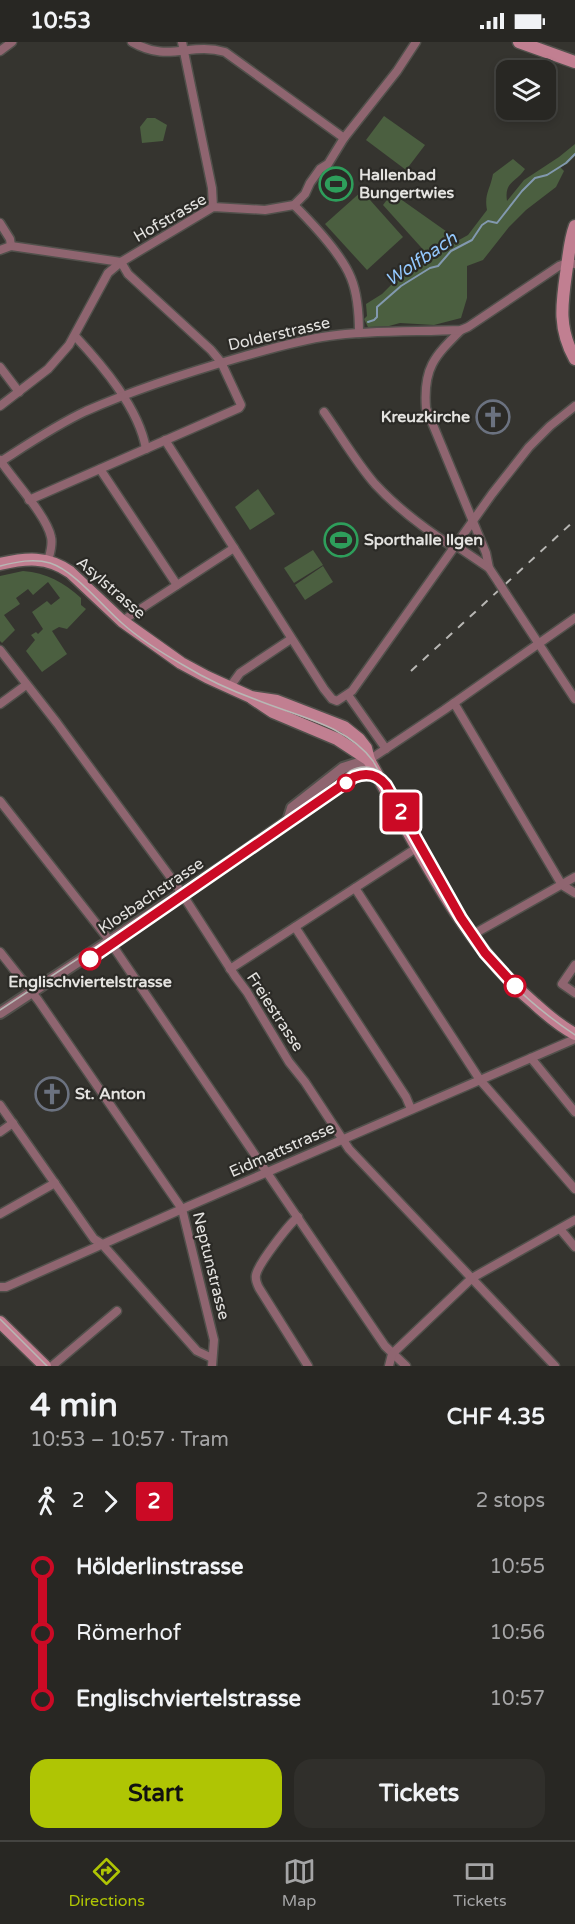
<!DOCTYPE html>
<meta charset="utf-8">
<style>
body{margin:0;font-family:"Varela Round",sans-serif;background:#302f2b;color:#f1f3f6;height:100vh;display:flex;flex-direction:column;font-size:22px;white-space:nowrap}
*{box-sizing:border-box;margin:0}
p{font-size:20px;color:#a5a5a6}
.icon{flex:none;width:33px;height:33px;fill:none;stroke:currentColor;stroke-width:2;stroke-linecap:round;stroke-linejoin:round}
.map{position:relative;height:1324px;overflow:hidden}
.sheet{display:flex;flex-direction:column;background:#282723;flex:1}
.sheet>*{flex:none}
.badge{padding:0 12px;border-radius:4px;font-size:21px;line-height:39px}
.tools{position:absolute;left:496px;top:18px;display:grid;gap:12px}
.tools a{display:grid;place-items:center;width:60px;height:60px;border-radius:12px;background:#282723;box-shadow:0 3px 9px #0003,0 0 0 2px #444441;font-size:30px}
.map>.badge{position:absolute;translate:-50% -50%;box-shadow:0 0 0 3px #fff}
.legs{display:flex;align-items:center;gap:9px;height:66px;padding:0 30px;font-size:20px}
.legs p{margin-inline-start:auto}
.headline{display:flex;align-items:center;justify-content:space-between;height:102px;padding:0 30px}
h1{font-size:33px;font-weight:700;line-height:45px}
.primary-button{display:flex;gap:12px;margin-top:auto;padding:12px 30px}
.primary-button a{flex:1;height:69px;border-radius:18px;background:#afc504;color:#111;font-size:24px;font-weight:700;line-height:69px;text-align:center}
.primary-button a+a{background:#302f2b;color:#f1f3f6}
ul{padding:0 30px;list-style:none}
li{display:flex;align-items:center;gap:21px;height:66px;font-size:22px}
li i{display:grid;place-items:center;width:9px;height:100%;margin:0 8px;background:currentColor}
li i::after{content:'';width:15px;height:15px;margin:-8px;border:4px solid;border-radius:50%;background:#282723}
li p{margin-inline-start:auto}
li:first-child i{background:linear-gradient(#0000 50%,currentColor 0)}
li:last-child i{background:linear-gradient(currentColor 50%,#0000 0)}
.status{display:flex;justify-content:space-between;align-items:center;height:42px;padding:0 30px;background:#282723;direction:ltr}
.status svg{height:16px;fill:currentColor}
.dock{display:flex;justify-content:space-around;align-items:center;height:84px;border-top:2px solid #444441;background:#282723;font-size:16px;color:#a5a5a6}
.dock a{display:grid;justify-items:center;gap:3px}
.dock .on{color:#afc504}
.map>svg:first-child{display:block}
.green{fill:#4b5f40}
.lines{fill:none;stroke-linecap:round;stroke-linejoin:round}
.stream{stroke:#8299af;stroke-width:2}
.minor-casing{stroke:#51504b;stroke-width:11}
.tertiary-casing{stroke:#51504b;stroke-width:14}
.secondary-casing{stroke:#51504b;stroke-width:15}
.minor{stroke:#8f6570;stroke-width:8}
.tertiary{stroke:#8f6570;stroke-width:10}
.secondary{stroke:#c17f91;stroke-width:12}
.tram{stroke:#b8b7b4;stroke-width:1.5}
.rail{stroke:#b8b7b4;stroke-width:2;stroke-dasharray:8 8;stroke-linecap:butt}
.minor-bridge-casing{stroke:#51504b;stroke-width:11;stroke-linecap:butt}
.minor-bridge{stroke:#8f6570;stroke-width:8}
.line-1-casing{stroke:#fff;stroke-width:14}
.line-1{stroke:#cb0a25;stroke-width:9}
.stop-1-dot{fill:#fff;stroke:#cb0a25;stroke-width:3}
.labels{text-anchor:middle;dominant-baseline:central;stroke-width:4.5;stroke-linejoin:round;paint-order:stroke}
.poi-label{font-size:16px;font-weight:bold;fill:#e4e3e0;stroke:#2b2a26;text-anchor:start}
.street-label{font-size:16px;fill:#e4e3e0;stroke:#2b2a26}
.stop-label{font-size:16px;font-weight:bold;fill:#e4e3e0;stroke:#2b2a26}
.water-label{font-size:18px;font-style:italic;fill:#94c9ff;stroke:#2b2a26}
</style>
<div class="status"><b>10:53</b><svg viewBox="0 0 49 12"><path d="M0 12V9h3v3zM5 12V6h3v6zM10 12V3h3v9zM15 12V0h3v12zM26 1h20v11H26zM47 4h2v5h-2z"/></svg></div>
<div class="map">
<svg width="575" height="1324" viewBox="0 0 575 1324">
<rect width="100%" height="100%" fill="#35342f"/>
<g class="green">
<polygon points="384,74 425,103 406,128 366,98"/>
<polygon points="147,76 155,76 167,83 163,99 142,101 140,85"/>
<path d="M575,102V114L567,122L560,125L564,129L556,145L526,168L509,185L483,218L467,224V256L461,276L434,283L400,281L389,284L368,285L364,277L367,274L366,262L382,252L394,240L430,214L468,193L487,168C484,152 490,148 493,132L513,117L525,127C516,141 504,139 507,159L524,138L559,115Z"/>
<polygon points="362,149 403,195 367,228 325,182"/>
<polygon points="392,151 450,192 439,207 428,213 383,163"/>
<polygon points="258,447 275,472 250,488 235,465"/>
<polygon points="313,508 323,523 294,541 284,526"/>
<polygon points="323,524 333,540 305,558 295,543"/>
<path d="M23,529C47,531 63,540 81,556V563L86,567L67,587L59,585L52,589L67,612L42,630L26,609L35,598L31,593L36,590L38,592L43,587L32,570L47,559L51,563L60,556L48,540L33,553L28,547L16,556L20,562L4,573L15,588L2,601L0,599V534Z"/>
</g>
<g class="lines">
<polyline class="stream" points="368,280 374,278 377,275 377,265 401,244 430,226 438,224 451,209 472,198 482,183 488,179 497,181 522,149 535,136 547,133 566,121 575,112"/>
<g class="minor-casing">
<g id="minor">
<path d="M132,0C168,21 190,0 225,10L344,96"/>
<polyline points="182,0 212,146 213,165"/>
<polyline points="0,9 12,0"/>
<path d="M294,163C312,181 342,213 351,236C358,253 359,272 359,291"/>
<polyline points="0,181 10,197 11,204"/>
<polyline points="0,208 11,204 121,220"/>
<path d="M461,288C434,315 423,326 426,366L486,511L489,526L499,541"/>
<path d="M75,294C102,323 139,366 146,407"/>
<polyline points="0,325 19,350"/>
<polyline points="0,364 48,327 69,303 108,231 121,220 213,165 265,168 294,163 305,152 310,141 320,127 328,122 344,96 397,29 416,0"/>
<path d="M324,370C341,394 356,420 375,442C398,467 425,487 453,505"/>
<polyline points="165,398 324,647 332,657 337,659 352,649 492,452 529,405 550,384 575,364"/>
<path d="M0,418C13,438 47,474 51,495C53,503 50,511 48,519"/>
<path d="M0,420C28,402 56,383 86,369C136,347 189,330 241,315C270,307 299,298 329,294C373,288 417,290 461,288L468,285L559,224L567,221L575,222"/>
<polyline points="100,427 177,543"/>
<polyline points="29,458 239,366 241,363 221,320 211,308 128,232 121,220"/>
<polyline points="455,503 489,526"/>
<polyline points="506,552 575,657"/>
<polyline points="122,579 234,506"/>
<polyline points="0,608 57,681 177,844 235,934 247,950 289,1020 305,1040 349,1107 555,1324"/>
<polyline points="229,646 240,631 291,597"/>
<polyline points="348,653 386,707"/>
<polyline points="454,661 562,843 575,851"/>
<polyline points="0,662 26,643"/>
<polyline points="369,718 444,668 575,576"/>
<polyline points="0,759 106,894 385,1304 406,1324"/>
<polyline points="355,846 480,1038 575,1147"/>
<polyline points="295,885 406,1055 411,1067"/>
<polyline points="472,893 575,835"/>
<polyline points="0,910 38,958 182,1167 214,1298 212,1324"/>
<polyline points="575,923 562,942 575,951"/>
<polyline points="230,927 418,805"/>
<polyline points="531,1016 575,1070"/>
<polyline points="0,1063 94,1197 102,1202 197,1309 212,1316"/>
<polyline points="0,1090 13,1081"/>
<polyline points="0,1172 55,1141"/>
<path d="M298,1175C289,1182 258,1222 256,1233C255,1238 257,1242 259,1246L308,1324"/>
<polyline points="560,1187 575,1205"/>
<polyline points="0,1245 6,1245 182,1167 575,997"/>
<polyline points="52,1324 117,1269"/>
<polyline points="389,1324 392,1312 472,1236 575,1178"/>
</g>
</g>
<g class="tertiary-casing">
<g id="tertiary">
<polyline points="288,779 292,766 343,726 368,718"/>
<polyline points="0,971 234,817 288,779 298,774 357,731 369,718"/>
</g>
</g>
<g class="secondary-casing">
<g id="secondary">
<polyline points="519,0 575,20"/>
<path d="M575,184C570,197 569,211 567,225C562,260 557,285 575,317"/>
<path d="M0,522C26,516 47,514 70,530L122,579L181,621L207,635L251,655L277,659L344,685L359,697L366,706L369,718C417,803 459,898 535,962C547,973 560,984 575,992"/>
<polyline points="252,656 273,670 337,697 369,718"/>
<polyline points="0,1280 45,1324"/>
</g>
</g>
<use href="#minor" class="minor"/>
<use href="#tertiary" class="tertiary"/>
<use href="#secondary" class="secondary"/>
<g class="tram">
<path d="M0,524C16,520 33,516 50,521C75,529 102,564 123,582C141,598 162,611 183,623C206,637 232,649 257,658C296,674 347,683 373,719C407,778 437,848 478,902C504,938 538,968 575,993"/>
<path d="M0,968L261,796L350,729C361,723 371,724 381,730"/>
<polyline points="0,1277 47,1324"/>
</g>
<polyline class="rail" points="411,629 575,478"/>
<g class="minor-bridge-casing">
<polyline id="minor-bridge" points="499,541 506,552"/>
</g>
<use href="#minor-bridge" class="minor-bridge"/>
</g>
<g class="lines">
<g class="line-1-casing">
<path id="line-1" d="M90,917L354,735C367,730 377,732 386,743L461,876L485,911L515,944"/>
</g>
<use href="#line-1" class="line-1"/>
</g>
<defs>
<g id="stadium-ring" transform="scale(1.725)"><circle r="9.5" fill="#2b2a26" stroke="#2e9e5b" stroke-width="1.5"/><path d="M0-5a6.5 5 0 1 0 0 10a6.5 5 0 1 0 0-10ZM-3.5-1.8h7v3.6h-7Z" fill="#2e9e5b"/></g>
<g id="church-ring" transform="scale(1.725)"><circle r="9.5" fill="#2b2a26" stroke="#6b7280" stroke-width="1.5"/><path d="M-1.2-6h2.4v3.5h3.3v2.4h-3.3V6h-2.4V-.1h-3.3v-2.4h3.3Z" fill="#6b7280"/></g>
</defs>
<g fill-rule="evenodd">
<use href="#stadium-ring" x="336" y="142"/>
<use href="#church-ring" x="493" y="375"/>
<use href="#stadium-ring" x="341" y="498"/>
<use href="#church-ring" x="52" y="1052"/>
</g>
<g class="stop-1-dot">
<circle cx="346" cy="741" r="8"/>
<circle cx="90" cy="917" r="10"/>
<circle cx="515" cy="944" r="10"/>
</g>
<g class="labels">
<g class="poi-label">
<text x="359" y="133">Hallenbad<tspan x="359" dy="18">Bungertwies</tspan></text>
<text x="470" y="375" text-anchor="end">Kreuzkirche</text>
<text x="364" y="498">Sporthalle Ilgen</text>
<text x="75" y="1052">St. Anton</text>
</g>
<g class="street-label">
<text transform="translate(170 176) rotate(-30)">Hofstrasse</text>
<text transform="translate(279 292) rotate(-13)">Dolderstrasse</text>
<text transform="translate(111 546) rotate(41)">Asylstrasse</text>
<text transform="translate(151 854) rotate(-34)">Klosbachstrasse</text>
<text transform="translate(275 970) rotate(57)">Freiestrasse</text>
<text transform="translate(282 1108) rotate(-24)">Eidmattstrasse</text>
<text transform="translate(211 1224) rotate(76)">Neptunstrasse</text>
</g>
<g class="stop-label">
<text x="90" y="940">Englischviertelstrasse</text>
</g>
<g class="water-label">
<text transform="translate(421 217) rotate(-34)">Wolfbach</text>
</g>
</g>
</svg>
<div class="tools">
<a><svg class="icon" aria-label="layers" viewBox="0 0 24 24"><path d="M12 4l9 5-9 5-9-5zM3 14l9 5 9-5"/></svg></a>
</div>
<b class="badge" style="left:401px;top:770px;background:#cb0a25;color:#fff">2</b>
</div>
<section class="sheet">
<div class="headline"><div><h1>4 min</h1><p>10:53 – 10:57 · Tram</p></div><b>CHF 4.35</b></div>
<div class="legs"><svg class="icon" aria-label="walk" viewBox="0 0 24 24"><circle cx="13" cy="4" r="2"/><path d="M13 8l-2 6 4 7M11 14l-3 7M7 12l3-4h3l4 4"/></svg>2<svg class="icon" aria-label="forward" viewBox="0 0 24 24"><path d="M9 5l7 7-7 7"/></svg><b class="badge" style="background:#cb0a25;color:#fff">2</b><p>2 stops</p></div>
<ul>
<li><i style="color:#cb0a25"></i><b>Hölderlinstrasse</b><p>10:55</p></li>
<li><i style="color:#cb0a25"></i><span>Römerhof</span><p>10:56</p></li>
<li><i style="color:#cb0a25"></i><b>Englischviertelstrasse</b><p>10:57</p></li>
</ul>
<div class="primary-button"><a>Start</a><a>Tickets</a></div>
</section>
<nav class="dock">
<a class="on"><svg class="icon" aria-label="directions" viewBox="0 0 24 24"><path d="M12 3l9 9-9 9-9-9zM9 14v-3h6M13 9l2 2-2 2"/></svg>Directions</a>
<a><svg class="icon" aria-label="map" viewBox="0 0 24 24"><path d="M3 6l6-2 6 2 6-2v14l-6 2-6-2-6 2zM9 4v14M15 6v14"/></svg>Map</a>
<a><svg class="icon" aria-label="tickets" viewBox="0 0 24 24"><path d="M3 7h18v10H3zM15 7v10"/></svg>Tickets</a>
</nav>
